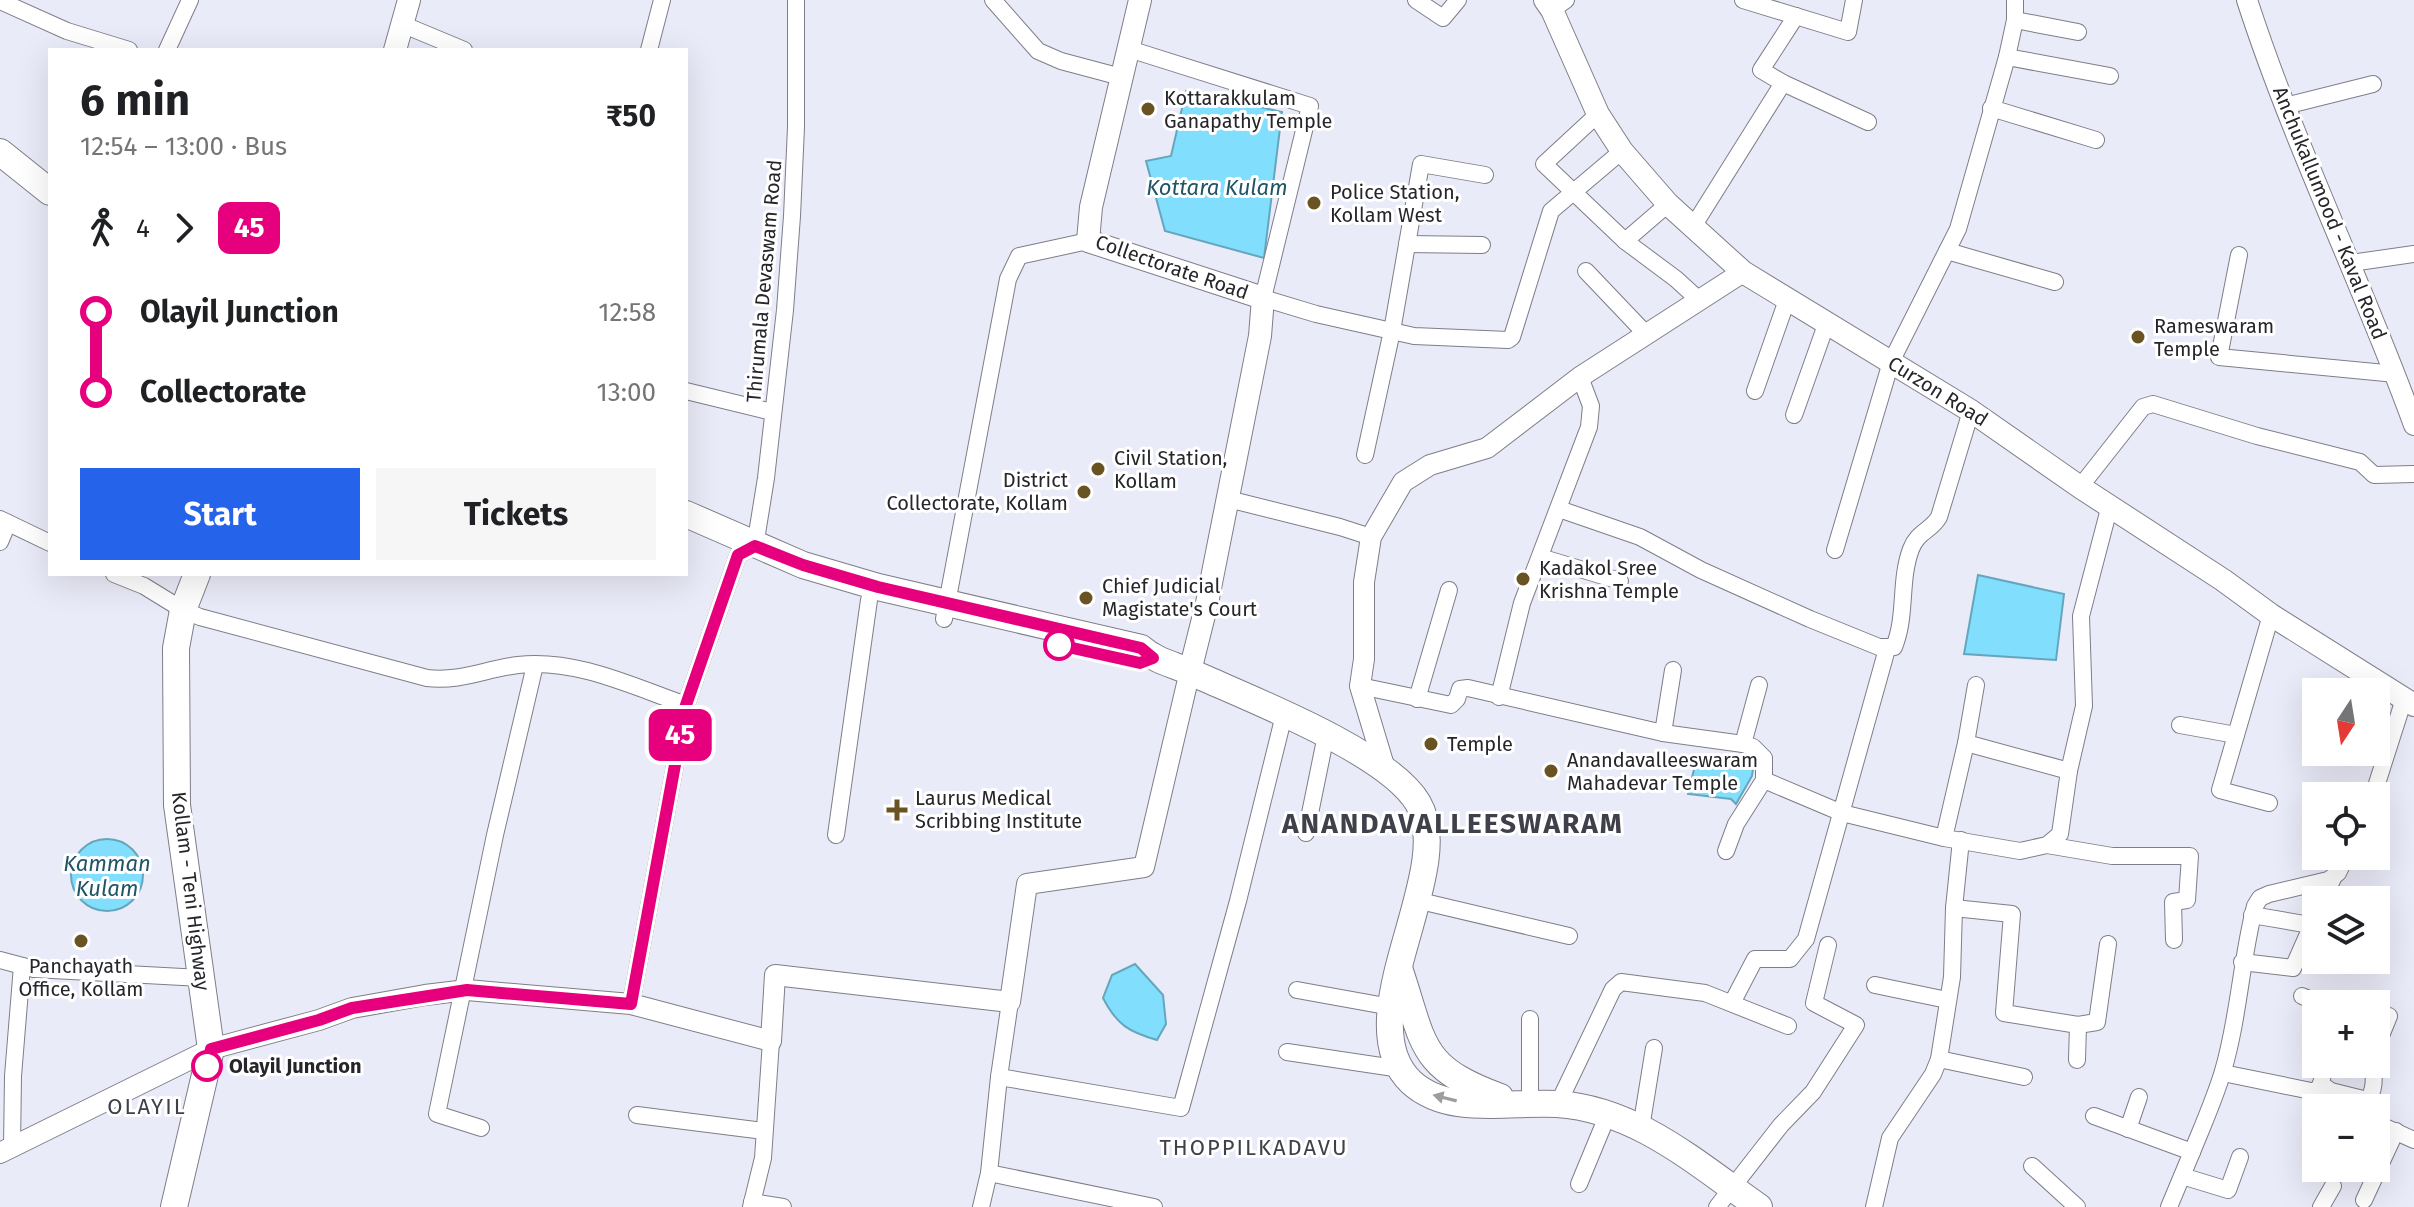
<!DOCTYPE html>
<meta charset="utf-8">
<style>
body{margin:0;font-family:"Fira Sans",sans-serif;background:#f6f6f6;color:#202124;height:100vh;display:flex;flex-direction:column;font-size:30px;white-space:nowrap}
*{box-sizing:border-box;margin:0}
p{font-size:26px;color:#757577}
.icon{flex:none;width:44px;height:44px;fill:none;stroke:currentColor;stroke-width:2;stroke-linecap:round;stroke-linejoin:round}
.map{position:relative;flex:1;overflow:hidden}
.details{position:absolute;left:48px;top:48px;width:640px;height:528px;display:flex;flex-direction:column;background:#fff;border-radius:0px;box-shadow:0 8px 32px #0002}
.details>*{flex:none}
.badge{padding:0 16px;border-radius:12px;font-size:28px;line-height:52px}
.needle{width:52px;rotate:192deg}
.controls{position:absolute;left:2302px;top:678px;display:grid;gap:16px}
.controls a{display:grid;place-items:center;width:88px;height:88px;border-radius:0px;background:#fff;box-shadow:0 8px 32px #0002;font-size:40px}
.map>.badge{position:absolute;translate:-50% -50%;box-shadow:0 0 0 4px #fff}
.legs{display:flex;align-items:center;gap:12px;height:88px;padding:0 32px;font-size:26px}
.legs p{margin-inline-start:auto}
.overview{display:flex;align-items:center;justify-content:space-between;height:136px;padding:0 32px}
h1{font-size:44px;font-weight:700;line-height:60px}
.button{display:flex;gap:16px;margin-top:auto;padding:16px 32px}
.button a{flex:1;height:92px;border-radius:0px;background:#2563eb;color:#fff;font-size:32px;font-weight:700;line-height:92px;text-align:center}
.button a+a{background:#f6f6f6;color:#202124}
ul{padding:0 32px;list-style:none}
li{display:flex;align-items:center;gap:28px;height:80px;font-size:30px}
li i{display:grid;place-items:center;width:12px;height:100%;margin:0 10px;background:currentColor}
li i::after{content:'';width:20px;height:20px;margin:-10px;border:6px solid;border-radius:50%;background:#fff}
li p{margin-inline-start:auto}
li:first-child i{background:linear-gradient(#0000 50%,currentColor 0)}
li:last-child i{background:linear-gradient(currentColor 50%,#0000 0)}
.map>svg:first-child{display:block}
.water{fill:#81defc;stroke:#65a6bd;stroke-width:2}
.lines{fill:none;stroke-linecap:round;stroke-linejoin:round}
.minor-casing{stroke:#7e7e89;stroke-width:18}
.tertiary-casing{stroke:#7e7e89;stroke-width:22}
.secondary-casing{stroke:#7e7e89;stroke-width:24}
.primary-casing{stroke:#7e7e89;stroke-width:28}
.minor{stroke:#fff;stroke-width:16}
.tertiary{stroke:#fff;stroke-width:20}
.secondary{stroke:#fff;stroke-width:22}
.primary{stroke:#fff;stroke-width:26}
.oneway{fill:#9d9d9f}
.line-1-casing{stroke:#fff;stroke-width:18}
.line-1{stroke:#e6007e;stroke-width:12}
.poi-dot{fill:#6a5323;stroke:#fff;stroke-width:3}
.stop-1-dot{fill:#fff;stroke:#e6007e;stroke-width:4}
.labels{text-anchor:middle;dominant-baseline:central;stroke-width:6;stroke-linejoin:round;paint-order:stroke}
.poi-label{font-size:20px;fill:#25252a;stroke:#fff;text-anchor:start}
.street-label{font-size:20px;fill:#25252a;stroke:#fff}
.stop-label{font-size:20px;font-weight:bold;fill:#25252a;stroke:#fff;text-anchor:start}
.water-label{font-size:22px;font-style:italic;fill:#205565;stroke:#fff}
.neighbourhood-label{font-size:22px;letter-spacing:2px;fill:#40404a;stroke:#fff}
.district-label{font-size:28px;font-weight:bold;letter-spacing:2px;fill:#40404a;stroke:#fff}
</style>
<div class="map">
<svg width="2414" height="1207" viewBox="0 0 2414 1207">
<rect width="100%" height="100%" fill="#eaebf8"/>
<g class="water">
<polygon points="1186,91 1282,112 1264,258 1165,231 1146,161 1171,156"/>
<polygon points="1978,575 2064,594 2056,660 1964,654"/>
<polygon points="1697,757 1754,763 1752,776 1736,804 1731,799 1688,794"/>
<circle cx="107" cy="875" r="36"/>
<path d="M1135,964L1163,995L1166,1024L1157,1040C1129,1032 1117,1025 1103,998L1112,975Z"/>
</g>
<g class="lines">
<g class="minor-casing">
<g id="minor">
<polyline points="993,0 1038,51 1061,61 1121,77"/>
<polyline points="1416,0 1443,18 1458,0"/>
<polyline points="1743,0 1848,32 1854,0"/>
<polyline points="0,1 67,31 129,50"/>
<polyline points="1552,10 1566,0"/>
<polyline points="2015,20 2078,32"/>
<polyline points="404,25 464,50"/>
<polyline points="1129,49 1310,106 1263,298 1316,314 1414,336 1508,340 1512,337 1551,211 1622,151"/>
<polyline points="167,50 190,0"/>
<polyline points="649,50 662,0"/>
<polyline points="2007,57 2110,76"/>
<polyline points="1783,83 1761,70 1796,16"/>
<polyline points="2285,106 2373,84"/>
<polyline points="1991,108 2096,140"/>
<polyline points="1598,114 1544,164 1625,241 1676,279 1699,300"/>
<polyline points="1694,225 1783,83 1868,122"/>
<polyline points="1625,241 1668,204"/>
<polyline points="1407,244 1482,245"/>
<polyline points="1947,251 2055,282"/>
<polyline points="2239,255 2219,357 2396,374"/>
<polyline points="2351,263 2414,254"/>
<polyline points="1586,271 1646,334"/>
<polyline points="686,391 772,412"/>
<polyline points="1755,391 1787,300"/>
<polyline points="1794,415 1827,322"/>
<polyline points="1365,455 1392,331 1421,164 1485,175"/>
<polyline points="2080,487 2143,407 2153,404 2257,436 2360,462 2374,475 2414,474"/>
<polyline points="1228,499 1340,527 1371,537"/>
<path d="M1559,509L1640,537L1701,570L1810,619L1879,647H1894C1907,615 1899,581 1911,549C1918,531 1931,531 1939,517L1971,411"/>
<polyline points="0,519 50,543"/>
<polyline points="0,542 8,523"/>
<polyline points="1835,550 1891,362 1958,229 2007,57 2015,20 2015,0"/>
<polyline points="1540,557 1620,581"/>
<path d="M114,574L144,586L183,610L200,617L427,678C461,682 485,669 518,665C575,658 634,687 686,705"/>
<polyline points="944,619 1008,279 1019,256 1088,241"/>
<polyline points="1360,686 1451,705 1457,699 1460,689 1468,688 1663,733 1743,744 1753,747 1764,758 1764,780 1842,813 1944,838 2020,851 2047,845 2060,834 2069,771 2084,706 2081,616 2110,505"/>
<polyline points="1499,697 1522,603 1589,427 1591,406 1580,377"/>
<polyline points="1417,699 1449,590"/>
<polyline points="2180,725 2236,735"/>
<polyline points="1663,733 1673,670"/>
<polyline points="1966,743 2069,771"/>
<polyline points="1743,744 1759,685"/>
<polyline points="2373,796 2404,699"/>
<polyline points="2269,803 2220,790 2271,615"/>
<polyline points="1306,833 1326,735"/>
<polyline points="836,835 869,600"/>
<polyline points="1944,838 1966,743 1976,685"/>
<polyline points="2047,845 2112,856 2190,856 2187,900 2173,902 2174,940"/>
<polyline points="1726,851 1736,824 1764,780"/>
<polyline points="1416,900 1569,936"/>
<polyline points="2323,900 2334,876"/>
<polyline points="1954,908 2012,914 2004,1013 2078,1025 2077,1060"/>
<polyline points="2252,915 2316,926"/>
<polyline points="0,960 34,969 201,978"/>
<polyline points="2242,962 2293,968 2316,916"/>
<polyline points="1875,985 1947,1000"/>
<polyline points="1297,990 1391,1007"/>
<polyline points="2302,996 2321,1004"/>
<polyline points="1732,1003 1755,959 1790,959 1806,939 1887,649"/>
<polyline points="631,1004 686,705 738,555 755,546 766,478 785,310 792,216 796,127 796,0"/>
<polyline points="2078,1025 2097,1022 2108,944"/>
<polyline points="2376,1048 2389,1016"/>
<polyline points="1287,1052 1401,1069"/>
<polyline points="1939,1059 2024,1077"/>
<polyline points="2223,1073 2316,1092 2321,1084 2331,1091 2363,1099 2365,1102 2362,1108"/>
<polyline points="999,1077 1181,1108 1238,901 1284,715"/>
<polyline points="2321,1084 2325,1064"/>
<path d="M2365,1102C2375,1094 2376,1075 2370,1064"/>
<polyline points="1558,1104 1613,989 1621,982 1705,993 1788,1026"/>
<polyline points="1530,1105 1530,1019"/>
<polyline points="637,1115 764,1131"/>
<polyline points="2094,1116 2192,1152 2169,1207"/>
<polyline points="2376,1123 2414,1140"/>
<polyline points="481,1128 437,1114 495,835 535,665"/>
<polyline points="1641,1128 1654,1048"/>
<polyline points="2128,1129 2139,1097"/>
<polyline points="12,1147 13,1076 22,966"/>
<path d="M2192,1152C2203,1125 2215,1098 2223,1071C2239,1017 2241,960 2255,906L2260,898L2269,894L2328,880L2338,873L2346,856"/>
<polyline points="2032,1166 2077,1207"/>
<polyline points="989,1173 1154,1207"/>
<polyline points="2182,1176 2228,1190 2240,1157"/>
<polyline points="1579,1184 1608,1114"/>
<polyline points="2364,1200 2396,1131"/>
<polyline points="752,1202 783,1207"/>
<polyline points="751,1207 763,1158 771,1041"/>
<polyline points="981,1207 989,1173 999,1077 1010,1002"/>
<polyline points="1717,1207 1781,1125 1813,1092 1856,1025 1814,1003 1828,945"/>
<polyline points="1874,1207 1890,1138 1933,1074 1939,1059 1952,977 1954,908 1961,840"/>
<polyline points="2321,1207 2333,1186"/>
</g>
</g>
<g class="tertiary-casing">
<g id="tertiary">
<path d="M2247,0C2294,145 2362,282 2414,425"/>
<polyline points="1385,769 1360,686 1364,659 1364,582 1371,537 1403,482 1430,465 1487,448 1580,377 1743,272"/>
<polyline points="0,1153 211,1049 319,1020 352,1008 425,995 467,990 631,1004 771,1041 775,975 1010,1002 1027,884 1144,867 1190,671"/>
</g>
</g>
<g class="secondary-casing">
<g id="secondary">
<polyline points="1140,0 1091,207 1088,241 1263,298 1260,336 1207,603 1190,671"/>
<polyline points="1545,0 1552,10 1598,114 1622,151 1668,204 1743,272 1971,411 2080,487 2223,580 2271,615 2414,705"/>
<polyline points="395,50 409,0"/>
</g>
</g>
<g class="primary-casing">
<g id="primary">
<polyline points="0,152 50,192"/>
<path d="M686,514L803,565L878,587L1141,648C1157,662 1176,665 1195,674C1250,699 1388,752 1418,803C1458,871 1345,1019 1411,1082C1449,1117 1511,1101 1557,1104C1636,1109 1697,1164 1759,1207"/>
<path d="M1400,971C1425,1046 1419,1067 1500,1097"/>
<polyline points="174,1207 211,1049 177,805 176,648 183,610 197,574"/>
</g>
</g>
<use href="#minor" class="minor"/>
<use href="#tertiary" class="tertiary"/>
<use href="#secondary" class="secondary"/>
<use href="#primary" class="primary"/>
</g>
<defs><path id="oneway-solid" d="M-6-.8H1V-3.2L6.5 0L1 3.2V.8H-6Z" transform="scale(2)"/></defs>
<use class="oneway" href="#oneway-solid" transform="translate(1445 1098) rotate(-166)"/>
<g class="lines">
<g class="line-1-casing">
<polyline id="line-1" points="207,1066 211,1049 319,1020 352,1008 467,990 631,1004 686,705 738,555 755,546 803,565 878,587 1141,648 1153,658 1140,663 1059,645"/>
</g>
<use href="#line-1" class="line-1"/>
</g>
<g class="poi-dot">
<circle cx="1148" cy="109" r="8"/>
<circle cx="1314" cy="203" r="8"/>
<circle cx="2138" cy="337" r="8"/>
<circle cx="1098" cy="469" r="8"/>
<circle cx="1084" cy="492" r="8"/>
<circle cx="1523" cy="579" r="8"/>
<circle cx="1086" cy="598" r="8"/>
<circle cx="1431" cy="744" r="8"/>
<circle cx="1551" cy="771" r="8"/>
<path d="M893 798h8v8h8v8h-8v8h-8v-8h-8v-8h8z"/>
<circle cx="81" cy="941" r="8"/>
</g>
<g class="stop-1-dot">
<circle cx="1059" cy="645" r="14"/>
<circle cx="207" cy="1066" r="14"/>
</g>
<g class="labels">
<g class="poi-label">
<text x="1164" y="98">Kottarakkulam<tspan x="1164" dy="23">Ganapathy Temple</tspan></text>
<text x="1330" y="192">Police Station,<tspan x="1330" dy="23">Kollam West</tspan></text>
<text x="2154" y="326">Rameswaram<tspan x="2154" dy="23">Temple</tspan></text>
<text x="1114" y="458">Civil Station,<tspan x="1114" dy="23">Kollam</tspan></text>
<text x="1068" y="480" text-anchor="end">District<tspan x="1068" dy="23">Collectorate, Kollam</tspan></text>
<text x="1539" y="568">Kadakol Sree<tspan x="1539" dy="23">Krishna Temple</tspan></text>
<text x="1102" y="586">Chief Judicial<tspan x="1102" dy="23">Magistate's Court</tspan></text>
<text x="1447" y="744">Temple</text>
<text x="1567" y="760">Anandavalleeswaram<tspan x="1567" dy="23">Mahadevar Temple</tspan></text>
<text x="915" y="798">Laurus Medical<tspan x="915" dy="23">Scribbing Institute</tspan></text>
<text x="81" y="966" text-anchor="middle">Panchayath<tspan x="81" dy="23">Office, Kollam</tspan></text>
</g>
<g class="street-label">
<text transform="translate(2330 213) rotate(68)">Anchukallumood - Kaval Road</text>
<text transform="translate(1172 267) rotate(19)">Collectorate Road</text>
<text transform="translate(764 281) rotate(-85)">Thirumala Devaswam Road</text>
<text transform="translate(1938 391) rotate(32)">Curzon Road</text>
<text transform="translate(191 891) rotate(83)">Kollam - Teni Highway</text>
</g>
<g class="stop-label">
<text x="229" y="1066">Olayil Junction</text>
</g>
<g class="water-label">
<text x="1217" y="187">Kottara Kulam</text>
<text x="107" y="863">Kamman<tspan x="107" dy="25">Kulam</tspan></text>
</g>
<g class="neighbourhood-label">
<text x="147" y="1106">OLAYIL</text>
<text x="1254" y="1147">THOPPILKADAVU</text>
</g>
<g class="district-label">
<text x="1453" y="823">ANANDAVALLEESWARAM</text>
</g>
</g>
</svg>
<div class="controls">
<a><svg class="needle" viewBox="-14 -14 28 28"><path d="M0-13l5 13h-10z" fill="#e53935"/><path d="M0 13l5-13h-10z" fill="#757577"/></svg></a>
<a><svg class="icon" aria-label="locate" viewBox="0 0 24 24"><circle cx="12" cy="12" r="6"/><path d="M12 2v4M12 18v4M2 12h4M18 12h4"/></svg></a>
<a><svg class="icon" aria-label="layers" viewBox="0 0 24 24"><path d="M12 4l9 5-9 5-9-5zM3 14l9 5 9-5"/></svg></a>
<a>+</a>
<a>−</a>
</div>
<b class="badge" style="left:680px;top:735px;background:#e6007e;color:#fff">45</b>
<section class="details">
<div class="overview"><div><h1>6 min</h1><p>12:54 – 13:00 · Bus</p></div><b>₹50</b></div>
<div class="legs"><svg class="icon" aria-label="walk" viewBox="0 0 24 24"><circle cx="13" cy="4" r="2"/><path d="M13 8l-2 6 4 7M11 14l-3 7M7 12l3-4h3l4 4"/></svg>4<svg class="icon" aria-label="forward" viewBox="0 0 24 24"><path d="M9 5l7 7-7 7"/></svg><b class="badge" style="background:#e6007e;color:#fff">45</b></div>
<ul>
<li><i style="color:#e6007e"></i><b>Olayil Junction</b><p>12:58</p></li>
<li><i style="color:#e6007e"></i><b>Collectorate</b><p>13:00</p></li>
</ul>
<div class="button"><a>Start</a><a>Tickets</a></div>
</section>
</div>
